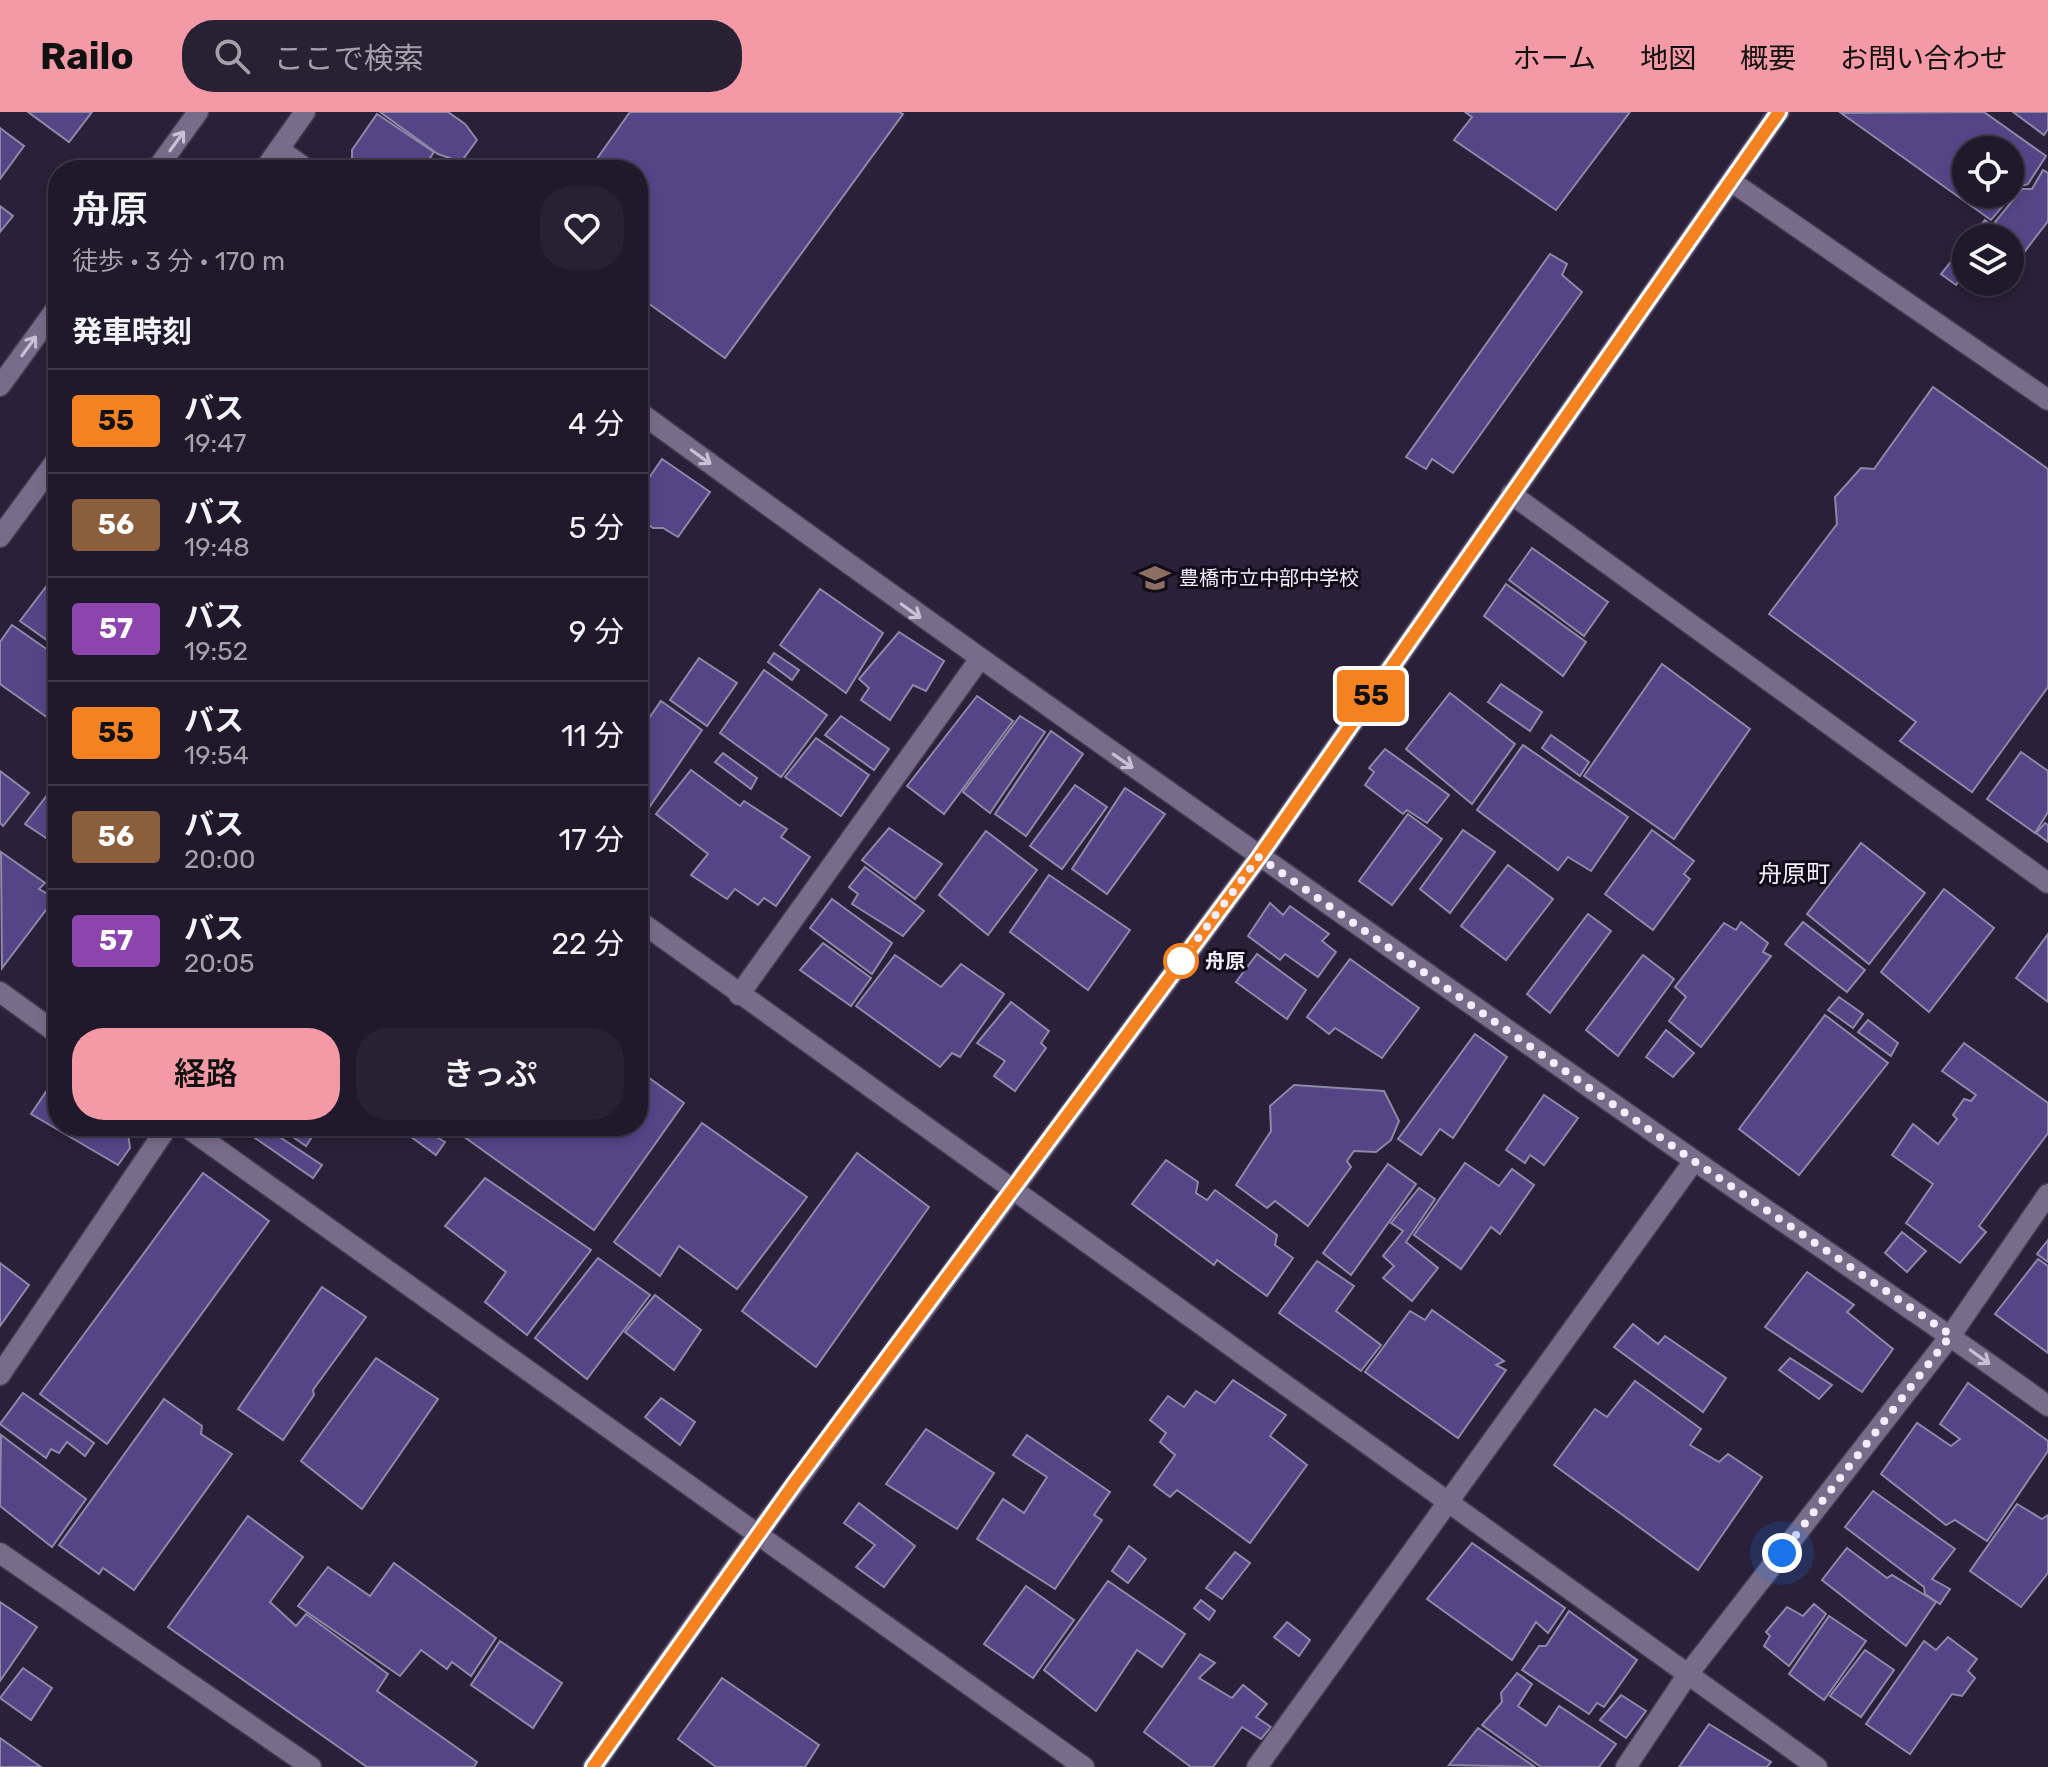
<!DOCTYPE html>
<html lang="ja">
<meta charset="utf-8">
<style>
body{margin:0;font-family:Rubik,"Noto Sans JP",sans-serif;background:#282133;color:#f1f3f6;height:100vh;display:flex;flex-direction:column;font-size:30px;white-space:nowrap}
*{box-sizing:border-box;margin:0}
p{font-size:26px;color:#a2a0a9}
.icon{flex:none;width:44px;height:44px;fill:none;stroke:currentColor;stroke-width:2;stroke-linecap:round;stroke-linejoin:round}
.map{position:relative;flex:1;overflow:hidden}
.details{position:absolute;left:48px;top:48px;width:600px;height:976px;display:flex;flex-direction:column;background:#20182b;border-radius:32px;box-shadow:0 4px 12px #0003,0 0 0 2px #3d3747}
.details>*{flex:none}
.badge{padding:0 16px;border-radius:6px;font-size:28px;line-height:52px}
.fabs{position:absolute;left:1952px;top:24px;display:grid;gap:16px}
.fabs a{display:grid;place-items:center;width:72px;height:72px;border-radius:50%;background:#20182b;box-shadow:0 4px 12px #0003,0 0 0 2px #3d3747;font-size:40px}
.you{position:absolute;width:40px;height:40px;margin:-20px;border:6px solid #fff;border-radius:50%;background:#1a73e8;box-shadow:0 0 0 12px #1a73e833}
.map>.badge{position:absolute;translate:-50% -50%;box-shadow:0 0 0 4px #fff}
h2{padding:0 24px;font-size:30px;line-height:72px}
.round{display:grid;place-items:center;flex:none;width:84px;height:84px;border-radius:32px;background:#282133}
.head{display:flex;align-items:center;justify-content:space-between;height:136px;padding:0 24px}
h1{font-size:38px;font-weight:600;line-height:60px}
.cta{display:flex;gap:16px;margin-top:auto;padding:16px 24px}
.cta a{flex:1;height:92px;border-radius:32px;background:#f49aa6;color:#111;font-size:32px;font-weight:600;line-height:92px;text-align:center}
.cta a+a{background:#282133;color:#f1f3f6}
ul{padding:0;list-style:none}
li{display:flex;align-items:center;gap:24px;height:104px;padding:0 24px;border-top:2px solid #3d3747}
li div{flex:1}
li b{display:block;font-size:30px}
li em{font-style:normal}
li .badge{min-width:88px;font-weight:700;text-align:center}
header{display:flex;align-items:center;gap:48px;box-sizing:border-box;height:112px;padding:0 40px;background:#f49aa6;color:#111}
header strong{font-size:38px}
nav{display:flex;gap:44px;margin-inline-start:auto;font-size:28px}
.search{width:560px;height:72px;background:#282133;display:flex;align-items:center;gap:20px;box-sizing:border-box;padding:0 28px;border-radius:32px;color:#a2a0a9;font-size:30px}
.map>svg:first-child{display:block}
.building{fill:#554587;stroke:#8d88a7;stroke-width:2;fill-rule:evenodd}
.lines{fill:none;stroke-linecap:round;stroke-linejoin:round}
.minor-casing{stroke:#443b51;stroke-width:23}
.tertiary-casing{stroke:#443b51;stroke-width:23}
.minor{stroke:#786c8a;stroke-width:20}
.tertiary{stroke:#786c8a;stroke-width:20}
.oneway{stroke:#c8c0d5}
.line-casing{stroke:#fff;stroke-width:18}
.line{stroke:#f58220;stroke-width:12}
.walk{stroke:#f3edfe;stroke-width:8;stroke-dasharray:0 14.4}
.stop-dot{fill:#fff;stroke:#f58220;stroke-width:4}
.labels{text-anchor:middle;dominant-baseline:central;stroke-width:6;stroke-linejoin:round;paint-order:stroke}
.poi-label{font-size:20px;fill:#f3edfe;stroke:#110c17;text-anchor:start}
.stop-label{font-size:20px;font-weight:bold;fill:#f3edfe;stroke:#110c17;text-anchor:start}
.quarter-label{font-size:24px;fill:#f3edfe;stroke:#110c17}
</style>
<header>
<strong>Railo</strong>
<div class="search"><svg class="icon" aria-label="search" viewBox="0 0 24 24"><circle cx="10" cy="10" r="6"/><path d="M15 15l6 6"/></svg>ここで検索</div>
<nav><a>ホーム</a><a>地図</a><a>概要</a><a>お問い合わせ</a></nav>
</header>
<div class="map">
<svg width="2048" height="1655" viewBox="0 0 2048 1655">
<rect width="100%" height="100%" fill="#2a2039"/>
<g class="building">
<polygon points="28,0 92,0 69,30"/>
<polygon points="380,0 448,0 465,12 477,28 461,50 438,42"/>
<polygon points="630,0 899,0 903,2 725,246 638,184 638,58 589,58"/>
<polygon points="1465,0 1630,0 1556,98 1454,28 1472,5"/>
<path d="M1984,0L2046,44L2028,72L2019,75L1991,108L1841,1ZM1966,38H2010V82H1966Z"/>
<polygon points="2013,0 2048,0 2048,17 2044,23"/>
<polygon points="377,2 434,40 422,58 359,58 352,54 352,38"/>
<polygon points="0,16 24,34 0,67"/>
<polygon points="438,48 455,58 430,58"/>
<polygon points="2043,58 2048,61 2048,109 2019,147 2010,139 2010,126 2000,126 2003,121 1995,110 2022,77 2032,77"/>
<polygon points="0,94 13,104 0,120"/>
<polygon points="1985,108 1998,120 1994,126 1970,126"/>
<polygon points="1966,131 1966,161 1956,173 1941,162"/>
<polygon points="1550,142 1567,152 1562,163 1582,180 1453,361 1432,347 1426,357 1406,345"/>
<polygon points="1933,275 2048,357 2048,575 1972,680 1900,629 1916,610 1769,502 1837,412 1835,385 1861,356 1874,357"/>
<polygon points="662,347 710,380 678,425 663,416 653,416 638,405 638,382"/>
<polygon points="1532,436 1608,490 1584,524 1509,468"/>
<polygon points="58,459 58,536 20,509"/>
<polygon points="1506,472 1586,530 1563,564 1484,504"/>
<polygon points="820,477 883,521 846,581 780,533"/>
<polygon points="12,513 58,545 58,613 0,572 0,530"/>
<polygon points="899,520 944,549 926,579 913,573 890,608 861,588 869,576 859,567"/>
<polygon points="774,541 799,558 792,568 768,550"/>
<polygon points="699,546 737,571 707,614 670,588"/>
<polygon points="1662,552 1750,617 1674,727 1584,664"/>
<polygon points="764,558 827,603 781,665 720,621"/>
<polygon points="1501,572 1542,600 1530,619 1488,590"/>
<polygon points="1450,581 1515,632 1472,692 1406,637"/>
<polygon points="977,584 1013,609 944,702 907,674"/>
<polygon points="661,589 702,618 644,703 638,699 638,622"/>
<polygon points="841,604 889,637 874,658 825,623"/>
<polygon points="1020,604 1045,620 990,701 963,680"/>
<polygon points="1051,619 1083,642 1026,724 995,702"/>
<polygon points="1551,623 1589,650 1580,664 1542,636"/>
<polygon points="816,626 869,663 841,704 785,665"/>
<polygon points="1523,633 1628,705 1591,759 1568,745 1558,758 1477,698"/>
<polygon points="1385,637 1449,683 1427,711 1407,698 1403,702 1365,673 1374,660 1369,656"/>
<polygon points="2021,640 2048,659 2048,700 2035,721 1987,687"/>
<polygon points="723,641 757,666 751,677 715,650"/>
<polygon points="691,658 740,694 744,689 787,717 781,725 810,745 776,794 764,786 758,793 735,777 727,787 691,763 708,742 656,702"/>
<polygon points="0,659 29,681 3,714 0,711"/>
<polygon points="58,669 58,734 25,712"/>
<polygon points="1075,673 1107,695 1062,757 1030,734"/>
<polygon points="1125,676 1165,702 1107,782 1072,757"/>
<polygon points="1408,702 1442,727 1392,793 1359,769"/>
<polygon points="2045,711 2048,713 2048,730 2036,721"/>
<polygon points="889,716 942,752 915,787 862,748"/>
<polygon points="1463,718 1495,740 1450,801 1420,777"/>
<polygon points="1652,718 1694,749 1684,762 1690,767 1653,818 1605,782"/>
<polygon points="986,719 1037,758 988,823 939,783"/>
<polygon points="1861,731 1925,781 1869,852 1807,802"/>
<polygon points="1,740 45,771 39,777 55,786 2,856"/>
<polygon points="1508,753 1553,787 1506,848 1461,814"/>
<polygon points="865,755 924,799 903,824 852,792 858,782 849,775"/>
<polygon points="1049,763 1130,818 1088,878 1010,820"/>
<polygon points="1944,777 1994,816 1929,900 1881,860"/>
<polygon points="832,787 892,831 872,862 810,816"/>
<polygon points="1270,791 1283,803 1290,794 1329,822 1322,829 1336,840 1318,865 1285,842 1280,848 1248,824"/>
<polygon points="1588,802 1611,819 1550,901 1527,882"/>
<polygon points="1741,810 1768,831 1763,840 1771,844 1701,935 1669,909 1686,885 1675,875 1724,811 1736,818"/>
<polygon points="1803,810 1865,858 1847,880 1785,832"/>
<polygon points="2048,822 2048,890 2016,866"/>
<polygon points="823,831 871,866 851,894 800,858"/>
<polygon points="1257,842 1306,878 1287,907 1236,870"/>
<polygon points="895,843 941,875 961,852 1004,882 960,945 952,941 940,955 856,894"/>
<polygon points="1643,843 1674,867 1618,944 1586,918"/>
<polygon points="1350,847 1419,896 1382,946 1335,916 1329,922 1307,905"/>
<polygon points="1839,885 1863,902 1853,916 1828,898"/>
<polygon points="1011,890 1049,919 1041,931 1046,936 1015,979 994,964 1005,949 977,931"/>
<polygon points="1825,903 1888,951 1799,1063 1739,1017"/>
<polygon points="1868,908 1898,931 1891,944 1858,920"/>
<polygon points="1666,918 1694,941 1673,965 1646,945"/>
<polygon points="1475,922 1507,945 1453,1026 1440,1017 1421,1043 1398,1027"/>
<polygon points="1964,931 2048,991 2048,1021 1979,1114 1986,1120 1960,1151 1906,1111 1933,1072 1892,1043 1913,1012 1938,1032 1957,1007 1953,1003 1964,987 1971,989 1976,983 1942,959"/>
<polygon points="638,958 684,991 594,1118 449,1014 638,1014"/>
<polygon points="58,962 58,1014 127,1014 130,1036 118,1053 31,1002"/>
<polygon points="1294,973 1384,979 1399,1009 1391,1028 1376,1040 1354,1039 1347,1049 1351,1055 1308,1114 1275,1089 1267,1096 1236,1073 1271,1019 1270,994"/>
<polygon points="1544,983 1578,1006 1544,1053 1530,1043 1525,1051 1506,1038"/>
<polygon points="702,1011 807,1085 737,1177 679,1134 660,1164 614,1130"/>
<polygon points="263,1014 322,1053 313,1066 255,1026"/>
<polygon points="277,1014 319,1014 306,1034"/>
<polygon points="396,1014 418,1014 445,1030 436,1043"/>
<polygon points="857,1041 929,1095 816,1255 742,1199"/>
<polygon points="1166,1048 1198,1070 1196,1081 1207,1088 1215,1078 1277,1123 1275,1133 1293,1146 1267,1184 1217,1148 1214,1153 1132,1092"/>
<polygon points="1465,1051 1499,1074 1512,1057 1534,1073 1500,1122 1491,1115 1461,1157 1414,1123"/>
<polygon points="1388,1052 1416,1072 1351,1163 1323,1141"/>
<polygon points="203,1061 269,1109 107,1332 40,1282"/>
<polygon points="485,1066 591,1138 527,1223 485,1190 506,1160 445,1114"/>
<polygon points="1419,1076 1435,1087 1406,1130 1438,1156 1412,1189 1383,1166 1394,1154 1383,1144 1403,1119 1391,1111"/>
<polygon points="1902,1120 1926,1139 1907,1160 1885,1141"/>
<polygon points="2048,1128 2048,1150 2037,1142"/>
<polygon points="598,1146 650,1183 587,1267 535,1226"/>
<polygon points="2038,1147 2048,1154 2048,1241 1995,1202"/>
<polygon points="1317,1149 1354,1174 1336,1199 1381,1233 1361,1259 1279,1201"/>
<polygon points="0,1151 29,1173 0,1214"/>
<polygon points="1807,1160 1854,1193 1847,1200 1893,1237 1862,1280 1765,1215"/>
<polygon points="322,1175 366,1205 313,1278 314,1283 283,1328 238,1297"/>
<polygon points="655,1183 701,1218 674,1258 625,1220"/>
<polygon points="1432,1198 1504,1249 1496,1253 1506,1258 1458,1326 1365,1260 1410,1199 1425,1208"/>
<polygon points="1633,1212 1658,1232 1665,1224 1726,1266 1703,1300 1614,1235"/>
<polygon points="376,1246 438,1287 362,1397 301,1349"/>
<polygon points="1790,1246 1832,1273 1819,1287 1779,1258"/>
<polygon points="1233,1268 1286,1303 1270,1324 1307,1353 1250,1431 1177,1378 1170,1385 1154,1373 1175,1343 1160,1330 1166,1321 1150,1308 1168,1284 1184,1295 1196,1279 1215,1291"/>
<polygon points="1635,1269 1701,1317 1690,1333 1719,1350 1728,1342 1762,1365 1698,1458 1554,1353 1595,1297 1607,1305"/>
<polygon points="1968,1271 2048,1329 2048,1339 1987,1429 1955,1408 1946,1413 1881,1362 1917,1311 1951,1334 1960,1327 1940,1312"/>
<polygon points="23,1281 94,1331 85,1344 67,1330 59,1341 51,1337 46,1346 0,1312"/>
<polygon points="661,1286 695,1310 680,1333 645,1305"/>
<polygon points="164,1287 202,1314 201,1322 232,1342 134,1478 103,1456 99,1462 59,1433"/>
<polygon points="926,1317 994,1361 957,1417 886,1372"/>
<polygon points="1,1323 86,1387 52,1435 0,1394"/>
<polygon points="1027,1323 1110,1380 1094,1403 1102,1408 1055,1477 977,1427 1003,1387 1024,1401 1047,1365 1013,1343"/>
<polygon points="1873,1379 1955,1437 1932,1467 1950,1477 1940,1492 1925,1482 1924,1475 1845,1415"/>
<polygon points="859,1391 915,1434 884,1475 856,1455 875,1433 844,1411"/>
<polygon points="2017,1392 2042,1407 2048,1403 2048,1461 2021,1495 1970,1459"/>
<polygon points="248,1404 303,1445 270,1490 296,1514 306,1502 388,1562 377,1579 477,1650 474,1655 367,1655 168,1515"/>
<polygon points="1472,1431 1565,1496 1548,1521 1536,1510 1512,1548 1427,1487"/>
<polygon points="1129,1434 1146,1447 1128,1471 1112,1459"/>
<polygon points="1847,1436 1887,1466 1892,1463 1936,1490 1906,1534 1822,1468"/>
<polygon points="1235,1440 1250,1451 1222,1487 1206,1476"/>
<polygon points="394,1451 496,1526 471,1564 452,1550 447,1557 421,1538 400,1564 298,1494 328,1455 370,1484"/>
<polygon points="1108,1469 1185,1522 1162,1555 1137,1538 1096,1599 1044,1558"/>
<polygon points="1026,1474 1074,1508 1033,1566 984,1532"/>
<polygon points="1201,1488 1215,1499 1209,1508 1194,1496"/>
<polygon points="0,1490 37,1515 0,1569"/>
<polygon points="1814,1492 1826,1502 1789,1554 1764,1534 1770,1524 1766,1520 1787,1495 1803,1504"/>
<polygon points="1569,1499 1637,1548 1604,1595 1597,1591 1589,1602 1522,1558 1539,1534 1546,1534"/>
<polygon points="1829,1504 1866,1529 1824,1588 1789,1562"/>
<polygon points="1287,1510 1310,1528 1299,1544 1274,1525"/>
<polygon points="1948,1525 1977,1547 1968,1559 1975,1566 1962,1584 1952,1582 1910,1642 1866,1612 1924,1529 1936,1538"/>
<polygon points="500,1529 562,1571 533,1616 471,1573"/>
<polygon points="1865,1538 1894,1558 1861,1605 1830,1584"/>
<polygon points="1200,1542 1215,1551 1199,1566 1232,1586 1243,1573 1267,1592 1256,1605 1271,1615 1261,1627 1242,1615 1213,1655 1191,1655 1144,1620"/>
<polygon points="23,1556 52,1576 31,1608 0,1586"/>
<polygon points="1517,1561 1532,1572 1518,1594 1546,1614 1559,1594 1616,1632 1599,1655 1541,1655 1482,1613 1502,1590 1501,1581"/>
<polygon points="722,1566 819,1633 805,1655 716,1655 678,1627"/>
<polygon points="1621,1583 1646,1599 1626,1626 1600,1608"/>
<polygon points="1709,1612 1771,1650 1767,1655 1679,1655"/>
<polygon points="1478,1616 1535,1655 1449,1653"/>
<polygon points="0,1626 41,1655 0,1655"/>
</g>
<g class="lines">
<g class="minor-casing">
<g id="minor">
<polyline points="279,37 308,58"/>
<polyline points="1732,70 2048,288"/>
<path d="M638,299C972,543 1311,780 1649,1017C1782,1110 1917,1199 2048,1294"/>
<polyline points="1511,382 2048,771"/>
<polyline points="0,880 58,922"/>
<polyline points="739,883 979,548"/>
<polyline points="185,1014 1084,1655"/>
<polyline points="0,1263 168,1014"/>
<polyline points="0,1441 311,1655"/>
<polyline points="1257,1655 1694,1049"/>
<polyline points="1626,1655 1688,1562 1951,1223 2048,1082"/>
</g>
</g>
<g class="tertiary-casing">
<g id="tertiary">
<polyline points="156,58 198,0"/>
<polyline points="264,58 305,0"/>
<polyline points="0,274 58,194"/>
<polyline points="0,425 58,346"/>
<polyline points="638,808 1817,1655"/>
<polyline points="593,1655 758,1422 1259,745 1779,0"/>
</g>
</g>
<use href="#minor" class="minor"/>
<use href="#tertiary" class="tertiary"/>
</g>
<defs><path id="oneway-shaft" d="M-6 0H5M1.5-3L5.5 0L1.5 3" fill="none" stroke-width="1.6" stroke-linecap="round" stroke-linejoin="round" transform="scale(2)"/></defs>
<g class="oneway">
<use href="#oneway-shaft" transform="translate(177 29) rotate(-54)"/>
<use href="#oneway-shaft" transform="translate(29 234) rotate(-54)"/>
<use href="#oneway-shaft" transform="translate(701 345) rotate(36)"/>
<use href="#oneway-shaft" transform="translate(911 499) rotate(36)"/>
<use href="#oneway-shaft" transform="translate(1123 649) rotate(35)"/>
<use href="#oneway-shaft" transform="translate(1980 1245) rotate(36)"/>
</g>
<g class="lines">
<g class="line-casing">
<polyline id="line" points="593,1655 794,1372 1259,745 1779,0"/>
</g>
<use href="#line" class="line"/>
<polyline class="walk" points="1181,849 1259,745 1694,1049 1951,1223 1782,1441"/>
</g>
<defs>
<g id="school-bare" transform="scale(2.4)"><path d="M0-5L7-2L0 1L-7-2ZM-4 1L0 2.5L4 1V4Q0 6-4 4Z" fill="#8d6e63" stroke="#110c17" stroke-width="2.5" paint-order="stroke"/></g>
</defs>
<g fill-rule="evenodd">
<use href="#school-bare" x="1155" y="466"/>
</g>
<circle class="stop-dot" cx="1181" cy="849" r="16"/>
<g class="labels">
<g class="poi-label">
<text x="1179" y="466">豊橋市立中部中学校</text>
</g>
<g class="stop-label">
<text x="1205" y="849">舟原</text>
</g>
<g class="quarter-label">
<text x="1794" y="762">舟原町</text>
</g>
</g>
</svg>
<div class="fabs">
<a><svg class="icon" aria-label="locate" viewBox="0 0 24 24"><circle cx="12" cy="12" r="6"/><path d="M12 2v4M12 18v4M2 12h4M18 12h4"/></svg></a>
<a><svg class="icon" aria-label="layers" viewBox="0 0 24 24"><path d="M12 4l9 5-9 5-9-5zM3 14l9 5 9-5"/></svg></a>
</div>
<div class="you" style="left:1782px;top:1441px"></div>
<b class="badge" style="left:1371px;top:584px;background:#f58220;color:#111">55</b>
<section class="details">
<div class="head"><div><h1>舟原</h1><p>徒歩 · 3 分 · 170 m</p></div><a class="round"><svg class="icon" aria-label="heart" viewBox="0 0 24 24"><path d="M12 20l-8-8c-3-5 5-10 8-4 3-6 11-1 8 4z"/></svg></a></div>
<h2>発車時刻</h2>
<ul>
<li><span class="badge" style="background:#f58220;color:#111">55</span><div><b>バス</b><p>19:47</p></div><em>4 分</em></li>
<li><span class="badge" style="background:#8b5e3c;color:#fff">56</span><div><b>バス</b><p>19:48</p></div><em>5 分</em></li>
<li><span class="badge" style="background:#8e44ad;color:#fff">57</span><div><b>バス</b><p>19:52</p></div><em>9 分</em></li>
<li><span class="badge" style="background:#f58220;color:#111">55</span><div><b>バス</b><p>19:54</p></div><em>11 分</em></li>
<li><span class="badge" style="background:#8b5e3c;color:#fff">56</span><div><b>バス</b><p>20:00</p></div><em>17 分</em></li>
<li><span class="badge" style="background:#8e44ad;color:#fff">57</span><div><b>バス</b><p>20:05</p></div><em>22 分</em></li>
</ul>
<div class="cta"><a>経路</a><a>きっぷ</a></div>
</section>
</div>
